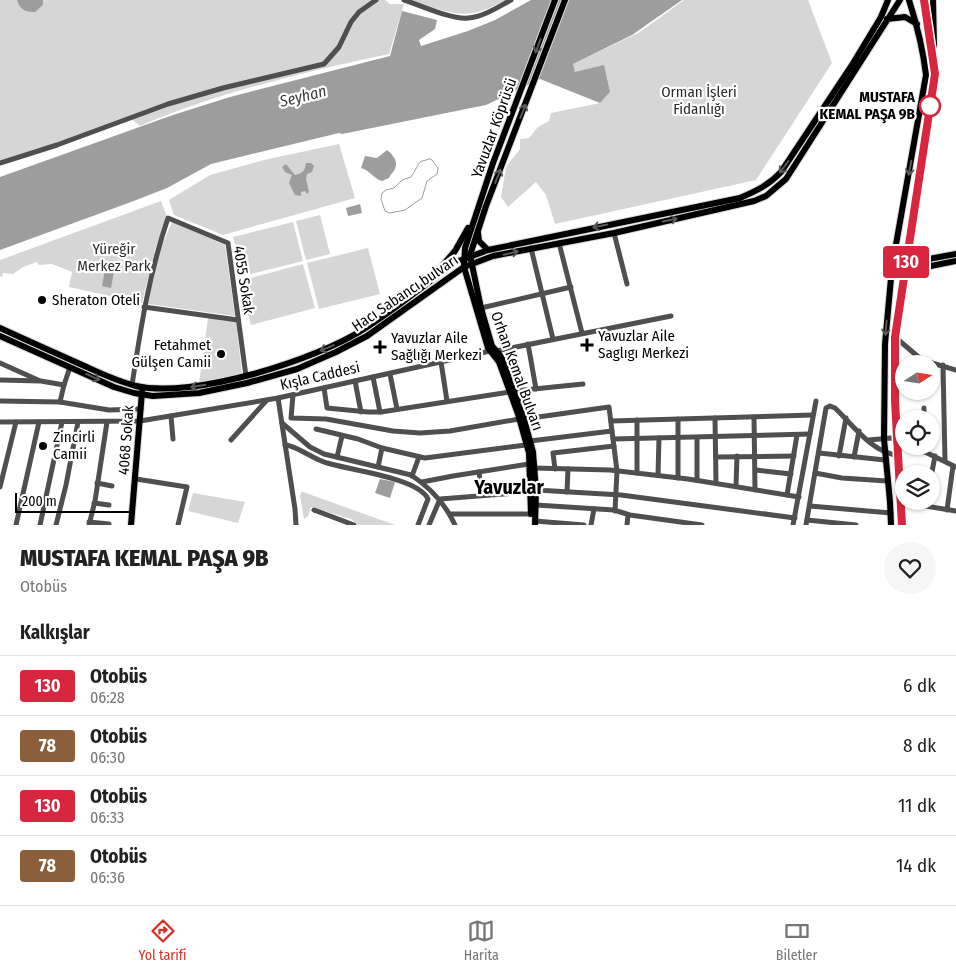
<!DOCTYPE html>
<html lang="tr">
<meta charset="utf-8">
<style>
body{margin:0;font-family:"Fira Sans Condensed",sans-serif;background:#f6f6f6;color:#222;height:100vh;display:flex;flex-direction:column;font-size:19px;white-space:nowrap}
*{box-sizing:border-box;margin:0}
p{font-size:16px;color:#767676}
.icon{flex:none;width:28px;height:28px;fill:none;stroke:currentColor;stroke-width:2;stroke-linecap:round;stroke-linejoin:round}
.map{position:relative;height:525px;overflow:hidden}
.sheet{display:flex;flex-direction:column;background:#fff;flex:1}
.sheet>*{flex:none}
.badge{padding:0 10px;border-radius:4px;font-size:18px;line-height:32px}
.needle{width:32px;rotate:78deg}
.controls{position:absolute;left:895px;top:355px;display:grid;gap:10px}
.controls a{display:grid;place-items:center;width:45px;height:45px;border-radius:50%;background:#fff;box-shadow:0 1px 4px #0004;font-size:25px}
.scale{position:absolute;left:15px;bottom:12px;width:118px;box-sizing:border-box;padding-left:5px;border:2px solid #000;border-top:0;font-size:14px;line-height:18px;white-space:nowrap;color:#000;-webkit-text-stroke:4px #fff;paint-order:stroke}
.map>.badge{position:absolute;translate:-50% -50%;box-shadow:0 0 0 2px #fff}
h2{padding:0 20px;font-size:19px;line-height:45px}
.round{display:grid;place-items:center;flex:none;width:52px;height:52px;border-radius:26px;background:#f6f6f6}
.head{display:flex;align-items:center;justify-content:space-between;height:85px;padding:0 20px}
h1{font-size:24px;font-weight:800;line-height:38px}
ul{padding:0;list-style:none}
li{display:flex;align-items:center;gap:15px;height:60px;padding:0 20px;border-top:1px solid #e0e0e0}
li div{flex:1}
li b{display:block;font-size:19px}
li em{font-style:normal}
li .badge{min-width:55px;font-weight:700;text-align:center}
.tab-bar{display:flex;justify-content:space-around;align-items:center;height:70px;border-top:1px solid #e0e0e0;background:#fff;font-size:14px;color:#767676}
.tab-bar a{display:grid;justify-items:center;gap:2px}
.tab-bar .on{color:#d93025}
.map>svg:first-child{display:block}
.green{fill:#d6d6d6}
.water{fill:#9d9d9d}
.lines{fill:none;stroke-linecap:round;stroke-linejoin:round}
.stream{stroke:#9d9d9d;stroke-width:1}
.major-casing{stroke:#dbdbdb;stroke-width:8}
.minor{stroke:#4f4f4f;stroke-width:5}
.major{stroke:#000;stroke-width:6}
.oneway{stroke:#595959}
.line-casing{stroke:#fff;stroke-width:11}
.line{stroke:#d7263d;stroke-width:8}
.stop-dot{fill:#fff;stroke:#d7263d;stroke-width:2.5}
.poi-dot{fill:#000;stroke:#fff;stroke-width:2}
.labels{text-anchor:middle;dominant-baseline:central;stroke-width:4.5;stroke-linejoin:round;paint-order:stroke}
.park-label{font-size:15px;fill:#2d2d2d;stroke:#fff}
.stop-label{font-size:15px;font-weight:bold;fill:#000;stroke:#fff;text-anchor:end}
.street-label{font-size:15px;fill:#000;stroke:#fff}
.poi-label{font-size:15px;fill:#000;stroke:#fff;text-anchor:start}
.water-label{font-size:16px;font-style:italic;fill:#3e3e3e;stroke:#fff}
.district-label{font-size:20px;font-weight:bold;fill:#000;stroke:#fff}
</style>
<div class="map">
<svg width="956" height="525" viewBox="0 0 956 525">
<rect width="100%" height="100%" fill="#fff"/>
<g class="green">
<path d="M0,0H385L390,4H404L389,54C305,72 219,92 140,126L129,117L91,132L0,162Z"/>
<path d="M412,0H506C476,15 468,18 434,8C427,6 419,4 412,0Z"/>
<polygon points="684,0 808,0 832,63 756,180 555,224 546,195 536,182 508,207 501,197 506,167 520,149 520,139 529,138 538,127 549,121 551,113 600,103 610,92 575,72 573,64 640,32"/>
<polygon points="339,144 355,198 223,235 174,215 169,200 210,175 268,159"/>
<polygon points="161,201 167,217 155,250 142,303 69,287 72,272 52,264 39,265 37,262 23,267 13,274 3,273 2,277 0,276 0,260"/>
<polygon points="320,215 330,254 306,260 296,221"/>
<polygon points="172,222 225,245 235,316 148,304 159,252"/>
<polygon points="293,222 303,261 243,276 233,237"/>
<polygon points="368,248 380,294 319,309 307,263"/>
<polygon points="303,264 315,308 251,325 239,281"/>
<polygon points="208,318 236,322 242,374 199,383"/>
<polygon points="301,492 303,492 395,525 359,525 351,519 311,507 308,516 304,519 300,496"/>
<polygon points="193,493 245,502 238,523 188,511"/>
</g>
<g class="water">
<path d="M17,0H43V5L35,12C25,12 20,10 17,0Z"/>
<polygon points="531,0 682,0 632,35 573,64 575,72 604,65 610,92 600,103 540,79 486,105 342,134 339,133 211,164 167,188 131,202 0,250 0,177 173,115 230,97 390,56 402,11 437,20 435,29 419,40 421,46 468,31 495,20"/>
<path d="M387,150C394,156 399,162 394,171C392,173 390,175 389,178L382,181C374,179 371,171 361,168L365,156L377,158Z"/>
<path d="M306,163H311L314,166L312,172L307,174L306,179L309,192L307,194L305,191L301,192V196L295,195L289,183L292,175L285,172L282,167L286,164L295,175C303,173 305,171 306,163Z"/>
<polygon points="360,204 362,213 348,216 346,208"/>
<polygon points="105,270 114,271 111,288 102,286"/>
<polygon points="380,479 395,482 390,498 375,493"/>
</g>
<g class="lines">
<polygon class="stream" points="431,159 438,168 437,174 427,181 422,198 405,210 390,213 385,211 381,199 382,193 386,190 394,188 402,180 411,177 420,162"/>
<g class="major-casing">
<g id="major">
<polyline points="933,0 934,46"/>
<polyline points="887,19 905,17 917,24"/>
<polyline points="478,233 479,241 488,250"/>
<polyline points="892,267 896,265 956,254"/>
<polyline points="436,273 455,251 468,228"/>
<polyline points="891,274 896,276 904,275 911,270 956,261"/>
<path d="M0,328C26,340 53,352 80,364C98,372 116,381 136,386C193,399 316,360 364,329C396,309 425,284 456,262L488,250L740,198C756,191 769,185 781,172L852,65L881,17L888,0"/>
<polyline points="0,336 114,387 134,393 153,396 199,393 247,383 297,369 336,352 367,336 464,267 493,256 614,233 754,201 766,196 786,179 900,0"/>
<polyline points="531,514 529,453 518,414 499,362 488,348 464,267 465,248 493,163 555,0"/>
<polyline points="131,525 142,392"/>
<polyline points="535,525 536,490 533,452 522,412 503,359 492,346 481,308 470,255 486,206 565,0"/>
<path d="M891,525L890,502L884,439L885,344L892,267L926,75C923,49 917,25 909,0"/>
<polyline points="902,525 895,401 895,337 935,74 924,0"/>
</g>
</g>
<g class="minor">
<path d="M404,0C420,5 452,20 468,18C483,17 498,7 511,0"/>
<polyline points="0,163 57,145 168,104 223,88 324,64 339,47 351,22 359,12 376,0"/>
<polyline points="614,233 627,284"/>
<polyline points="559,243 582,333"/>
<polyline points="531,248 553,339"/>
<polyline points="144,307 238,320"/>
<polyline points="481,308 571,287"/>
<polyline points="895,337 922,360 956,370"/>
<polyline points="528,344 536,389"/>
<polyline points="441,362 447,401"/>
<polyline points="0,363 38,380"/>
<polyline points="905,364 922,360"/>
<polyline points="943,365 945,461"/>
<polyline points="390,374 397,409"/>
<polyline points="373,377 380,412"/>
<polyline points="0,380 41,381 64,385"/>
<polyline points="355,381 361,412"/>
<path d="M132,385C141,326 149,274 168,218L228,243L246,376"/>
<polyline points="324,388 327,408 368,412 381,412 510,392"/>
<polyline points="514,391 583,384"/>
<polyline points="293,395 291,418 326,419 393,431 420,433 450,431 519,419"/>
<polyline points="278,398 295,509 296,525"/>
<polyline points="0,401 60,402 109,410 141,409"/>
<polyline points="60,402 64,385 70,367"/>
<polyline points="924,408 924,419"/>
<polyline points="171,416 173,439"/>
<polyline points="754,417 755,490"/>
<polyline points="715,418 716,483"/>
<polyline points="524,419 609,407 617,471 615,511"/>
<polyline points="611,421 813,415"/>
<polyline points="0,422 140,421 278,398 490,351 496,351 671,316"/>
<path d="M282,423L310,447L324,454L411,475C431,488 445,503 455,525"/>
<polyline points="316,429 358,439 382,448 425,458 526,445"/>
<polyline points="697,438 697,480"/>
<polyline points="613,439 810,434"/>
<polyline points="231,440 266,401"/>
<polyline points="869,440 891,438 897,440"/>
<polyline points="530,441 612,431"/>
<path d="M285,445C296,445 314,460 327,463C350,470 419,478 428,499L418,525"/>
<polyline points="897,445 925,452 956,467"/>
<polyline points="819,453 885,460"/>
<polyline points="839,456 846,418"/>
<polyline points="337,457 342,436"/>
<polyline points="716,457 794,456"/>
<polyline points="854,457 859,431"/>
<polyline points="378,467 382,448"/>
<polyline points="534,468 610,470 688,479 799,497"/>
<polyline points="555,469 553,453 614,446"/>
<polyline points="756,470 791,474"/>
<polyline points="479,472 482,495"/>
<polyline points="637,473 637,420"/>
<polyline points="815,473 842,478 887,481"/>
<polyline points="658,475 659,438"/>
<polyline points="412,476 419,457"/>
<polyline points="931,477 935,456"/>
<polyline points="678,478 678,419"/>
<polyline points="136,479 187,487 178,525"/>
<polyline points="422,482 453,476 529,464"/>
<polyline points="97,483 112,486"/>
<polyline points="736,486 737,456"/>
<polyline points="0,487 16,422"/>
<polyline points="536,490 621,495 795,518"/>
<polyline points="567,492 568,469"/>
<polyline points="787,495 797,435"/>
<polyline points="901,502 956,511"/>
<polyline points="94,503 109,505"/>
<polyline points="536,505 614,510 630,515 702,525"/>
<polyline points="810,506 891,513"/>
<polyline points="314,510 354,525"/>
<polyline points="947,510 953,466"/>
<polyline points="450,514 531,514"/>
<polyline points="807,520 856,525"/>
<polyline points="535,521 584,525"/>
<polyline points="89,522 109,524"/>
<polyline points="16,525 39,422"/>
<polyline points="40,525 62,422"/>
<polyline points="56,525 66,485 78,422"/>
<polyline points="89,525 95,501 107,422"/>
<polyline points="429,525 440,499 531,492"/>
<polyline points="591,525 594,509"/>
<polyline points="627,525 628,515"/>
<polyline points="793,525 816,401"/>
<path d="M806,525L826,408L830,406L835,408C852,424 873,454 898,455"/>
</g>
<use href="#major" class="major"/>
</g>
<defs><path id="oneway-shaft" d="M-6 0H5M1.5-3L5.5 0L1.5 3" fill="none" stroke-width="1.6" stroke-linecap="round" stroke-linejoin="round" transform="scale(1.25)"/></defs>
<g class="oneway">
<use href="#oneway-shaft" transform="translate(538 46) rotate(111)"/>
<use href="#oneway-shaft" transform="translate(523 111) rotate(-69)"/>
<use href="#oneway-shaft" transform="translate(784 167) rotate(127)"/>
<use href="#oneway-shaft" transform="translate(910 168) rotate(100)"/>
<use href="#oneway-shaft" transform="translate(498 176) rotate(-68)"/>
<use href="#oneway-shaft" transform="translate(670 220) rotate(-12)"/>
<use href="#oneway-shaft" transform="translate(600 226) rotate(169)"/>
<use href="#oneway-shaft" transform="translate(511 253) rotate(-13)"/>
<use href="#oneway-shaft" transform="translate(886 328) rotate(95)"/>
<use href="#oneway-shaft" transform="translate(327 348) rotate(158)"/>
<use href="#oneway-shaft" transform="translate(93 377) rotate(24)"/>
<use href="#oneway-shaft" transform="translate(198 386) rotate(171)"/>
</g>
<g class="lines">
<g class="line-casing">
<polyline id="line" points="902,525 895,401 895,337 935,74 924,0"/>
</g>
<use href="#line" class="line"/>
</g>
<circle class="stop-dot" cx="930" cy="106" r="10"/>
<g class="poi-dot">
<circle cx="42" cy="300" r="5"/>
<path d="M584.5 337.5h5v5h5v5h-5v5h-5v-5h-5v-5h5z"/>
<path d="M377.5 339.5h5v5h5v5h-5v5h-5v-5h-5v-5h5z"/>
<circle cx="221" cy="354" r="5"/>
<circle cx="43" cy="446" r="5"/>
</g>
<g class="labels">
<g class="park-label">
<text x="699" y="92">Orman İşleri<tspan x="699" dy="17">Fidanlığı</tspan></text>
<text x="114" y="249">Yüreğir<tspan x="114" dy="17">Merkez Park</tspan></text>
</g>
<g class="stop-label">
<text x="915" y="97">MUSTAFA<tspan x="915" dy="17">KEMAL PAŞA 9B</tspan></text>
</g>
<g class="street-label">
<text transform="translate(494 128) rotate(-70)">Yavuzlar Köprüsü</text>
<text transform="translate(244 280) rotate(81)">4055 Sokak</text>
<text transform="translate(405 293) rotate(-34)">Hacı Sabancı bulvarı</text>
<text transform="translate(517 371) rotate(70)">Orhan Kemal Bulvarı</text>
<text transform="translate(320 376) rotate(-13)">Kışla Caddesi</text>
<text transform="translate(126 440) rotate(-86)">4068 Sokak</text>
</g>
<g class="poi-label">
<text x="52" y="300">Sheraton Oteli</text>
<text x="598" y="336">Yavuzlar Aile<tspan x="598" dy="17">Saglıgı Merkezi</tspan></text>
<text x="391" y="338">Yavuzlar Aile<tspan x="391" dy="17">Sağlığı Merkezi</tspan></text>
<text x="211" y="345" text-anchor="end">Fetahmet<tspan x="211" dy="17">Gülşen Camii</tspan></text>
<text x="53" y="437">Zincirli<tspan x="53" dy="17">Camii</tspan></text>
</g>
<g class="water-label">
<text transform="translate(303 96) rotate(-14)">Seyhan</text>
</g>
<g class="district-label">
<text x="509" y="487">Yavuzlar</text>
</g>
</g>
</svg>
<div class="controls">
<a><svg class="needle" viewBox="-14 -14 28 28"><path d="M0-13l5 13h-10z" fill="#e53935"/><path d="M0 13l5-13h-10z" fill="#767676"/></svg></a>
<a><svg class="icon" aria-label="locate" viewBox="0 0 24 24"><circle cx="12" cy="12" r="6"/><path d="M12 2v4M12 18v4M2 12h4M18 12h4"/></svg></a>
<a><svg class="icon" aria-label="layers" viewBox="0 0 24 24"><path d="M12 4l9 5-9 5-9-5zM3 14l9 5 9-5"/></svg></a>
</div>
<div class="scale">200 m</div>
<b class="badge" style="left:906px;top:262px;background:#d7263d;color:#fff">130</b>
</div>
<section class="sheet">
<div class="head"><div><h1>MUSTAFA KEMAL PAŞA 9B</h1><p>Otobüs</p></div><a class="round"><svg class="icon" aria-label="heart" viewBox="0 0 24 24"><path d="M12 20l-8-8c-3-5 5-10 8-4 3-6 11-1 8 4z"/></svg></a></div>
<h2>Kalkışlar</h2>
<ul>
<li><span class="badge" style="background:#d7263d;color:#fff">130</span><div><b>Otobüs</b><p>06:28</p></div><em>6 dk</em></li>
<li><span class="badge" style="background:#8b5e3c;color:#fff">78</span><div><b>Otobüs</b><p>06:30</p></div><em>8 dk</em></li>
<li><span class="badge" style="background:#d7263d;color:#fff">130</span><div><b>Otobüs</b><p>06:33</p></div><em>11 dk</em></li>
<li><span class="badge" style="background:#8b5e3c;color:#fff">78</span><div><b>Otobüs</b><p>06:36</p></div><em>14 dk</em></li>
</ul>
</section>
<nav class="tab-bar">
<a class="on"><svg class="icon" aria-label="directions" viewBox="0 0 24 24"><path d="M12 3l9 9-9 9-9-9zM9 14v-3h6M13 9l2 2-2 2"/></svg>Yol tarifi</a>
<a><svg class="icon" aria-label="map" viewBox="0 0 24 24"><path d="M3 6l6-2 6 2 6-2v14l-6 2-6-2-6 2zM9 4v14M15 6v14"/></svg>Harita</a>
<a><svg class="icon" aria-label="tickets" viewBox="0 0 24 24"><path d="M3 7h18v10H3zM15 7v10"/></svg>Biletler</a>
</nav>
